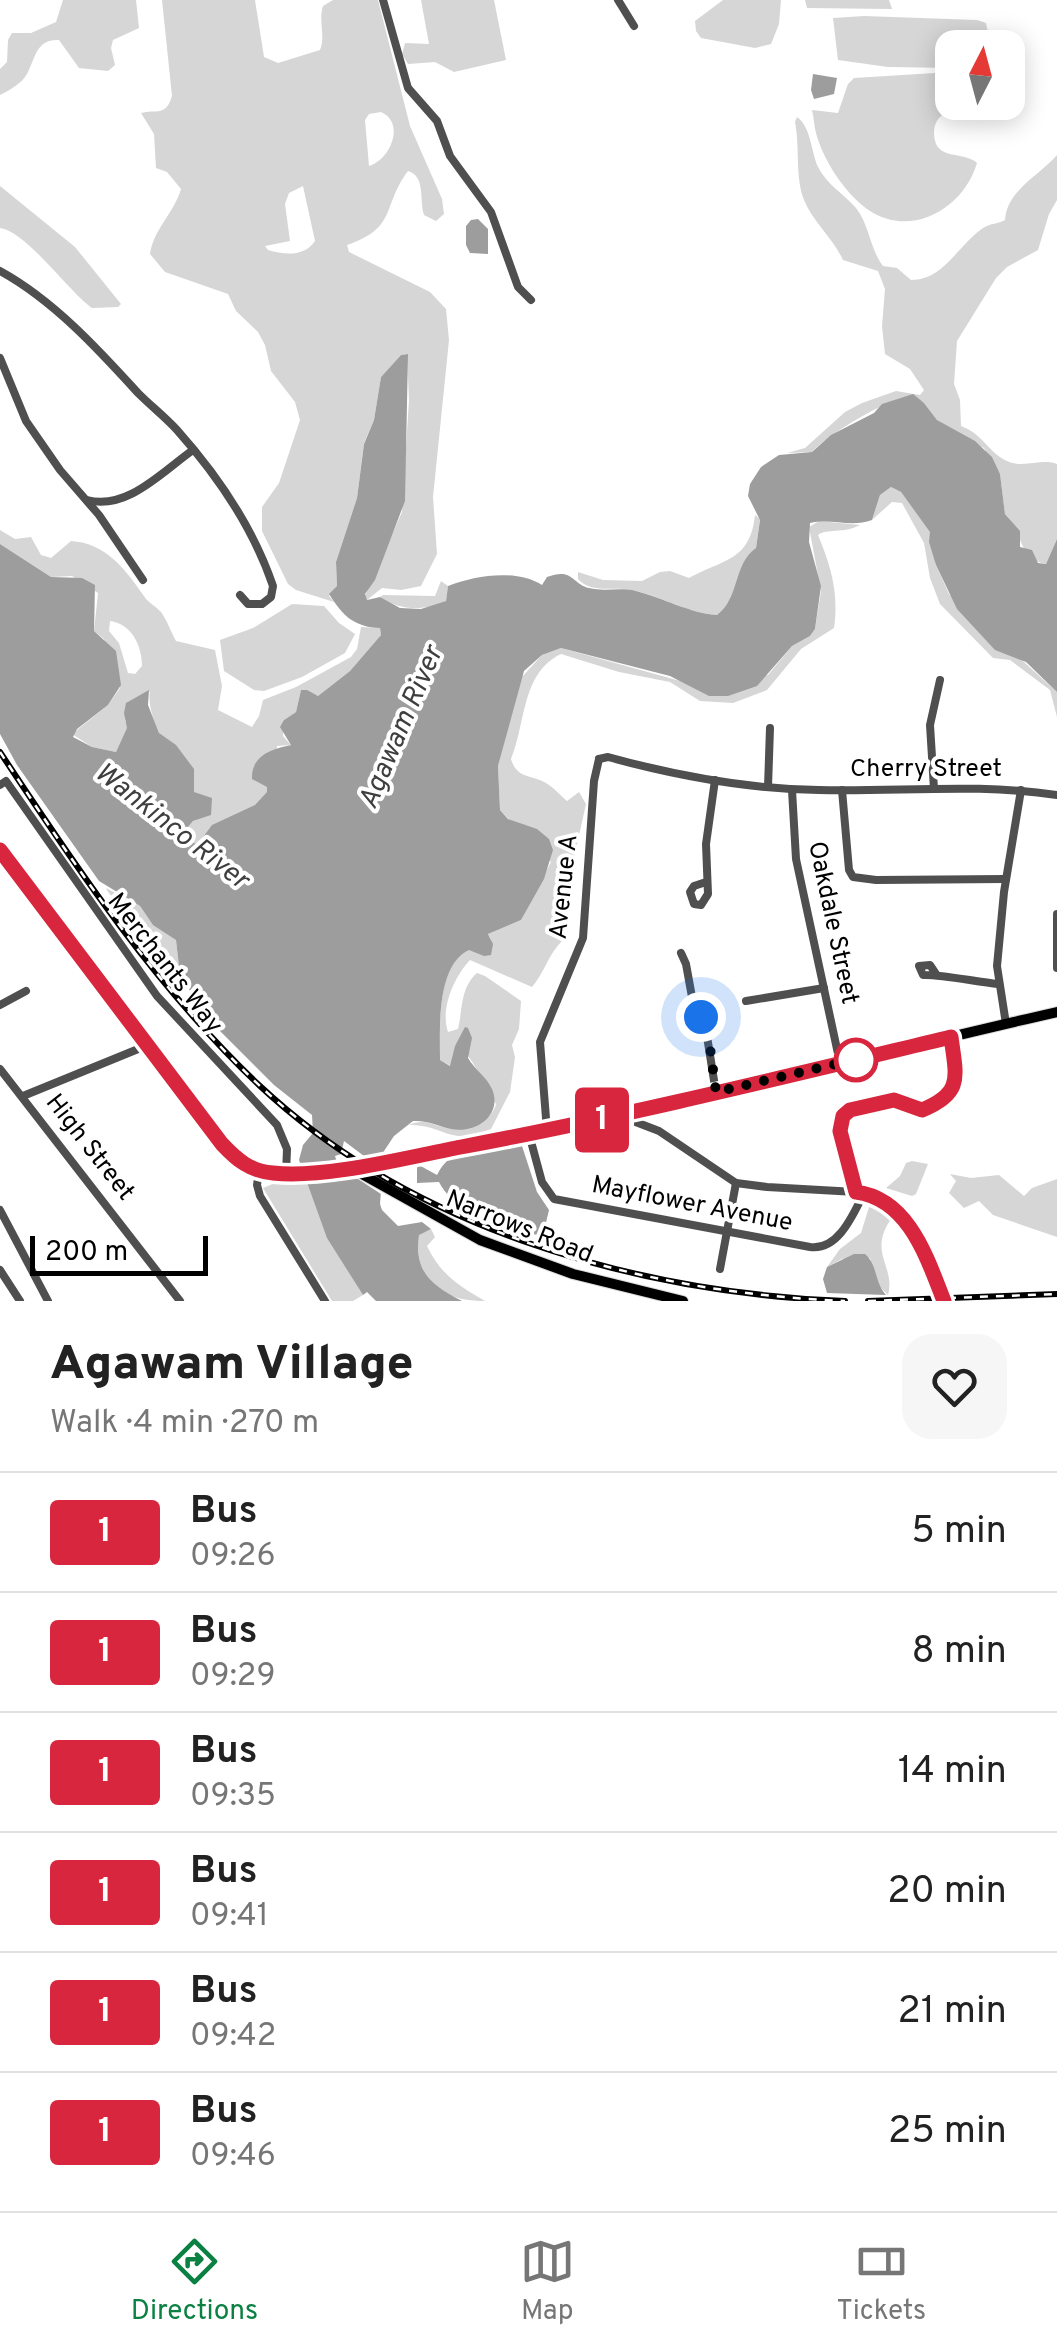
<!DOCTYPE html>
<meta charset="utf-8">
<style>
body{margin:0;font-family:Overpass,sans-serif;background:#f6f6f6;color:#222;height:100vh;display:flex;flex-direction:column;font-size:38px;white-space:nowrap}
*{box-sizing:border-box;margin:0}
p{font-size:32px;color:#767676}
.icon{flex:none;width:55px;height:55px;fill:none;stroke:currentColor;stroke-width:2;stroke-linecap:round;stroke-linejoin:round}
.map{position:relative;height:1301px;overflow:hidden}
.sheet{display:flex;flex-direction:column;background:#fff;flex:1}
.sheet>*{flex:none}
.badge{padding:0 20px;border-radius:8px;font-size:35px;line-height:65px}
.needle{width:65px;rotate:6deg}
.controls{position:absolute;left:935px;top:30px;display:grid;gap:20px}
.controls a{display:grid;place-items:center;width:90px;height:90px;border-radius:20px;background:#fff;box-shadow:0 5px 25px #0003;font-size:50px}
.scale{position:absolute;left:30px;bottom:25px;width:178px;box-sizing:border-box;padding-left:10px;border:5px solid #000;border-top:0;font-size:28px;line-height:35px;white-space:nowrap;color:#000;-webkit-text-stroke:8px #fff;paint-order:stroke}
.you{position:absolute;width:50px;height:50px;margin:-25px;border:8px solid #fff;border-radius:50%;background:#1a73e8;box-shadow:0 0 0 15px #1a73e833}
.map>.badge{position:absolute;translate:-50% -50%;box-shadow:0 0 0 5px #fff}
.round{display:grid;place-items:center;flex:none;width:105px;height:105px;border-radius:30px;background:#f6f6f6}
.overview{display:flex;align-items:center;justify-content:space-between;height:170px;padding:0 50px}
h1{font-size:48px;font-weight:800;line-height:75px}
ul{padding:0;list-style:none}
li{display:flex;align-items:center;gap:30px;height:120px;padding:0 50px;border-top:2px solid #e0e0e0}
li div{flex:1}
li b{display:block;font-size:38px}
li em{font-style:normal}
li .badge{min-width:110px;font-weight:700;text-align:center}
.menu{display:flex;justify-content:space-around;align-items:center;height:140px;border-top:2px solid #e0e0e0;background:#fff;font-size:28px;color:#767676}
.menu a{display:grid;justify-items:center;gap:5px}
.menu .selected{color:#0b8043}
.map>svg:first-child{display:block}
.green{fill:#d6d6d6;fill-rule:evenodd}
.water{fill:#9d9d9d}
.pier{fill:#fff}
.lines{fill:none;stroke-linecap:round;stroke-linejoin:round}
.major-casing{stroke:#dbdbdb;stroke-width:12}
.minor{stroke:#4f4f4f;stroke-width:8}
.major{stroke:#000;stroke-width:10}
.rail-casing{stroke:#000;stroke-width:6}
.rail{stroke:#fff;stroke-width:2.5;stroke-dasharray:8;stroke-linecap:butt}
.line-casing{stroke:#fff;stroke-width:22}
.line{stroke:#d7263d;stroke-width:15}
.walk{stroke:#000;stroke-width:10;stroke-dasharray:0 18}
.stop-dot{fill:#fff;stroke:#d7263d;stroke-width:5}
.labels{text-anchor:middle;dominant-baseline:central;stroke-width:8;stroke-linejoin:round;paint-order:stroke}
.street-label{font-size:25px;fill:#000;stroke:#fff}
.water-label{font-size:28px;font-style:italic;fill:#3e3e3e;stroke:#fff}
</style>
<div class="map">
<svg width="1057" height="1301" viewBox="0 0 1057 1301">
<rect width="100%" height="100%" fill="#fff"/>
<g class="green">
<path d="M63,0H136L139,28L113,40L111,48L115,65L108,71L79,68L59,40C36,39 36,57 27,74C22,83 10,90 0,95V122V69L7,62L8,40L12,33H31L56,22Z"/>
<path d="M162,0H255L264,57L278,63L320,50C326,36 318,21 323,6L333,0H378L410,126L442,199L444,214L436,221L424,215C419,200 426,176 408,171C382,205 398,228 347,245L349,252L430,292L446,309L449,340L433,497L437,554L421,586L401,590L382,588L367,600L364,598L402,512L409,400L407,354L401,355L381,377L374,420L364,443L357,498L336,562L337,586L329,596L334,602L296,590L288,584L262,531V507L279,483L300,420L295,402L271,371L265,345L258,332L236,311L228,294L165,272L150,254C153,230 174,213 181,189L167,172L156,168L154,134L141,113C156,109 166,117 172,96ZM381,112C406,123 390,160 369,166L365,120L369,114ZM303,186L315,241C304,257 285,255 268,250L265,246L290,241L285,204L289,193Z"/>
<polygon points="421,0 494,0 506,60 454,72 435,62 408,64 402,54 405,43 429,44"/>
<polygon points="723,0 781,0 779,24 771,44 755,48 701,38 696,31 695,21"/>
<polygon points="805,0 889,0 892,9 807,8"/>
<polygon points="864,16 977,20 986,23 989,38 986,47 952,48 952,68 888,67 838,60 833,18"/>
<path d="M951,72L952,102L958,103C952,111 945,112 939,118C935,123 934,128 934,134C935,162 963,150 977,163C964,208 911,240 867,209C845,193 823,160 816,133C814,126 814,118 812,110L838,113L848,84L854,78Z"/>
<path d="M797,117C811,127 811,151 818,167C827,185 844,194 856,208C869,224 870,249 883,266L897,268L911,280C944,280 957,246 983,228C991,223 998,224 1005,220C1007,190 1039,176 1057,155V200L1049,214L1038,250L1007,267L996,278L957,341L954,384L960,400L961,426C983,434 990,454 1007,461C1024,469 1041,458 1057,464V539L1046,564C1018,559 1022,530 1005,514L1000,474L984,448L937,420L924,403L910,396C887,399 828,434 812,452L787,453L805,448L845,412L862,403L896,391L920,395L924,390L910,369L885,354L882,326L885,289L878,271L843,260C833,238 813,222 804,200C795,177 800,147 795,122Z"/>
<path d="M0,186L75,247L121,304L118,307L92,308C68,291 27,232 0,228Z"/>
<polygon points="891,487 901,492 931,532 936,565 949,594 1057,692 1057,717 1050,690 1010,660 993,658 940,604 930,578 924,543 902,503 892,502 872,520 880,495"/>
<path d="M755,515L760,519L756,548L739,577L729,604L717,615C687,613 661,596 632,590C613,586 591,594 578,579V572L603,580L642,581L660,572L670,571L689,578C724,559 750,561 755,515Z"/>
<path d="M819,521L860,525C843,534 827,528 818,535C831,566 839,594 834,628L801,649L767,690L733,703L700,701L670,682L619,672L561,654C521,673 526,724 511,759C517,779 530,774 546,783C553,787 560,795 567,801L579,792L586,804L562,912L563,940C548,954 545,972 532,987L470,960C454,977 440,1009 448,1032L458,1029C463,1009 460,988 477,973L485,976L521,1001L519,1029L512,1045L515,1057L510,1092L491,1129C447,1147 447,1125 409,1125C426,1116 439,1130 457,1129C473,1128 492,1120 496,1104C484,1084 473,1056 456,1044L451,1066L440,1060C440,1033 437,969 462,953C471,948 482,945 491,939L488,934L521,920L551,862L500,810L498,766L521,678L542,655L561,648L684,682L768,675L792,646L810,636L815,629L821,591L809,527Z"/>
<path d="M0,530L15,539L31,537L41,555L51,558L71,541C106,543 125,569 144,596C148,603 156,606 161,612C167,620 171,632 176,641L215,650L222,686L218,710L252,727L259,716L263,700L296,687L351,657L357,649L361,627L380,628L381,635L350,671L318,696L301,690L296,712L284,720L283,736L291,745L277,746L276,795L198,844L191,843L188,827L193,821L209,815C191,786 144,725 150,691L125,720L128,727L116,752L92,747L72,734L108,705L120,688L104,639L94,631L98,593L72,576L51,577L0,544ZM110,621C132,624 142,646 142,666L135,674L128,673L119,643L109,631Z"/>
<path d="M441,581L448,586L446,601C425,611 400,611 380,597L383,595L435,596Z"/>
<polygon points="292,604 324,606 339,623 355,634 345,653 302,677 264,691 254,690 224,671 220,640 253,628"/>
<path d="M106,888L140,906L149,919L176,940L180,975C167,965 166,954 156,942C145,929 111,900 106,888Z"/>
<polygon points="912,1161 928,1164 916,1194 912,1196 886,1188 900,1176 906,1163"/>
<polygon points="950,1174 971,1178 999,1175 1024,1196 1032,1188 1057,1179 1057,1237 993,1215 979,1201 964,1208 949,1193 956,1181"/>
<polygon points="307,1179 338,1254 363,1295 353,1301 332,1301 263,1188 275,1183"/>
<path d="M870,1204L893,1216C866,1253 896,1265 888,1295L876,1283L870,1258L842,1259L827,1267L840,1249L861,1233Z"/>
<path d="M431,1229L435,1237L427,1246C440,1274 459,1286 485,1301C441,1301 413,1281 419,1234Z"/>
</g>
<g class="water">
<polygon points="813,74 837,78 834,94 814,99 811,90"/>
<polygon points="478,219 488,229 488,254 470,253 466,245 466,226 471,220"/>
<path d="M408,354L405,501L375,580L365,594L367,600L380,597L400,608L421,609L446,601L448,586C476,575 516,569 542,585L547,577C573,567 572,584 589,588C604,592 621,587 636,591C664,598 689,613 717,615C740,598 733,564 756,548L760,520L748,496L750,484L761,467L779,455L812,452L831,435L874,413L882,404L913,394L924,403L937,420L975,441L992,457L1000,474L1005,514L1020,531V547L1032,550L1038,563L1046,564L1057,539V692L1026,662L995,650L957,609L936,565L929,542L930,532L901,492L891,487L880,495L872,520C851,528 831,518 810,523L809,542L821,586L815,629L810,636L792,646L757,686L728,696H709L670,676L561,648L542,655L524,671L498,766L500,810L508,819L537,829L549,839L553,850L544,879L521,920L488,934L493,944L491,955L484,956L469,950C436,965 440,1029 440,1060L450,1066L455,1046L465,1027L468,1028L472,1038L468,1058C475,1070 486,1076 492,1089C503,1115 476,1134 451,1129C438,1126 427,1120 413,1121L394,1136L384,1151L380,1204L382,1210L398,1226L422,1222L431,1229L419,1235C414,1272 431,1285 462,1301H376L367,1292L363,1295L327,1238L299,1160L303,1145L313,1133L312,1115L274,1085L208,1019L180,975L176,940L153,925L140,906L99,881L17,765L0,734V544L51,577L82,578L95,585L94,631L116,651L121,685L108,705L77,729L73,737L92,747L116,752L127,728L124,713L126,703L149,690L148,705L159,733L176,745L194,769V792L212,798L211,815L193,821L188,827L190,842L198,844L212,825L255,805L267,792V787L252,779C251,755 272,749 291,745L280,727L284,720L296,712L301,690H307L318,696L350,671L381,635L380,628C354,627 343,616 329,594L337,586L336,562L357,498L364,444L374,420L381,377L401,355Z"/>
<path d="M509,1143L522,1146L537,1192L549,1210L543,1235C507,1234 455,1214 439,1182L417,1183V1164L437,1175C451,1146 480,1148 509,1143Z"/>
<path d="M854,1254H865C878,1265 874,1282 886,1295L827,1293L823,1279L827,1267Z"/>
</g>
<polygon class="pier" points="344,1141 364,1156 383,1154 381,1194 355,1177 341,1175 335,1156 341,1154"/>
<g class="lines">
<g class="major-casing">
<g id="major">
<path d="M0,850L222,1144C237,1160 250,1171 272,1173C326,1179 412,1156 467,1146C665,1109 860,1057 1057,1012"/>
<polyline points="351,1168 480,1240 573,1274 683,1301"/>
</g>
</g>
<g class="minor">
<polyline points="383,0 408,88 437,121 450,156 491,212 518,287 531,300"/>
<polyline points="618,0 634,26"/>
<path d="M0,271C53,300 98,349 138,393C151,406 165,417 177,430C218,476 253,527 273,586L271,597L262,604H248L240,595"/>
<polyline points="0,358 26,421 60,470 99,515 143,580"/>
<path d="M87,500C127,511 163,471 193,450"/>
<path d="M599,759L608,757C677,776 748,789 819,790C898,792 979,783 1057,795"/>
<polyline points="0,785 6,781 157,996 277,1125 287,1149 286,1174"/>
<polyline points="768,787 770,728"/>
<polyline points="934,789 930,725 940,680"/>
<polyline points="792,790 796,859 840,1063"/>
<polyline points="842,790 849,870 853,877 876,880 1006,879"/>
<polyline points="706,882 694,886 690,892 694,904 701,905 708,894 706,844 715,780"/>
<polyline points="1057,914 1057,968"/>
<polyline points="681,953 686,964 694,1008 706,1030 716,1093"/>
<path d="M936,974L930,965L919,966L923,975C940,974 977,982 998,984"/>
<polyline points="746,1001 824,988"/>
<polyline points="0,1005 26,991"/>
<polyline points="1006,1024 997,966 1004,892 1021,790"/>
<polyline points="0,1069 180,1301"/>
<polyline points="23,1096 148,1045"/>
<polyline points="620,1116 659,1131 736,1183 767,1187 856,1192 880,1199 894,1209 912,1232 944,1301"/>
<polyline points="547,1131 540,1042 583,938 594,781 599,759"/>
<path d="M529,1134L542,1182L554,1199L810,1247C838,1251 853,1215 864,1193"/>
<polyline points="259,1171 257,1185 260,1196 325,1301"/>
<path d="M856,1192L840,1131L843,1115L850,1111L894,1100L922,1110C965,1092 955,1077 951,1037"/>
<polyline points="0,1210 48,1301"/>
<polyline points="720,1269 736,1183"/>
<polyline points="0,1270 20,1301"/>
</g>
<use href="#major" class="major"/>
<g class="rail-casing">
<g id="rail">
<path d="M0,752C77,869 158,990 260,1086C414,1230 639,1293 845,1301"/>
<polyline points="868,1301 1057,1294"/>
</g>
</g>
<use href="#rail" class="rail"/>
</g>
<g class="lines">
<g class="line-casing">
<path id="line" d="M0,850L222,1144C237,1160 250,1171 273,1173C325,1179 408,1157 461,1147C626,1116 788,1076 951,1037C956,1076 964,1093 922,1110L894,1100L850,1110L843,1116L840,1131L856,1192C909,1199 927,1258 944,1301"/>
</g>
<use href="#line" class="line"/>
<polyline class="walk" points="701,1017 709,1040 716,1092 866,1057 856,1060"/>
</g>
<circle class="stop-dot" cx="856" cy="1060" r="20"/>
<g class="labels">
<g class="street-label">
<text x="926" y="770">Cherry Street</text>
<text transform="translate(565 887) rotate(-84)">Avenue A</text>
<text transform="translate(832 923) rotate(78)">Oakdale Street</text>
<text transform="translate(164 964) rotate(52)">Merchants Way</text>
<text transform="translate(89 1148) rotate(52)">High Street</text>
<text transform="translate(692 1205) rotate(11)">Mayflower Avenue</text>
<text transform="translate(519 1228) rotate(22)">Narrows Road</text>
</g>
<g class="water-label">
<text transform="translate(402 728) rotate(-67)">Agawam River</text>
<text transform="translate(171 827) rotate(38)">Wankinco River</text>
</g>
</g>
</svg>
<div class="controls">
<a><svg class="needle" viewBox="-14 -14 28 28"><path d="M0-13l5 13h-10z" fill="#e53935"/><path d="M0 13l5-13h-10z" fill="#767676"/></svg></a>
</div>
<div class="scale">200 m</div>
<div class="you" style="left:701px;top:1017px"></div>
<b class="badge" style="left:602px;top:1120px;background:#d7263d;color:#fff">1</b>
</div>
<section class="sheet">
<div class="overview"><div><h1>Agawam Village</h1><p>Walk · 4 min · 270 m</p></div><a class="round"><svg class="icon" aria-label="heart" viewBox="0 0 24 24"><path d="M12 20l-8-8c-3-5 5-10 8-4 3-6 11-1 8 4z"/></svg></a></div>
<ul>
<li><span class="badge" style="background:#d7263d;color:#fff">1</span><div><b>Bus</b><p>09:26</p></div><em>5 min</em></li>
<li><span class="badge" style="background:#d7263d;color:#fff">1</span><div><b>Bus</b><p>09:29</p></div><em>8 min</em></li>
<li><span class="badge" style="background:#d7263d;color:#fff">1</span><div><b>Bus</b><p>09:35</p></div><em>14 min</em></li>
<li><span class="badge" style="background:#d7263d;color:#fff">1</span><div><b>Bus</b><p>09:41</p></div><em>20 min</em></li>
<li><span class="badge" style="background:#d7263d;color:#fff">1</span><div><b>Bus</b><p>09:42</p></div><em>21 min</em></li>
<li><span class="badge" style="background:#d7263d;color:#fff">1</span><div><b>Bus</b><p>09:46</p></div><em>25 min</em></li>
</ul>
</section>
<nav class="menu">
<a class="selected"><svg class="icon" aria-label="directions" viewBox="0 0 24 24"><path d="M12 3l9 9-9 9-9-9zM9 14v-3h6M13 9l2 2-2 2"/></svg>Directions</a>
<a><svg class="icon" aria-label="map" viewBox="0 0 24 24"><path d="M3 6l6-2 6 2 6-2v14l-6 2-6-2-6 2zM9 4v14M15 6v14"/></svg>Map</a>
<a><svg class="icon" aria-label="tickets" viewBox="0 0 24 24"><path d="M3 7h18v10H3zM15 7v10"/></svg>Tickets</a>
</nav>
